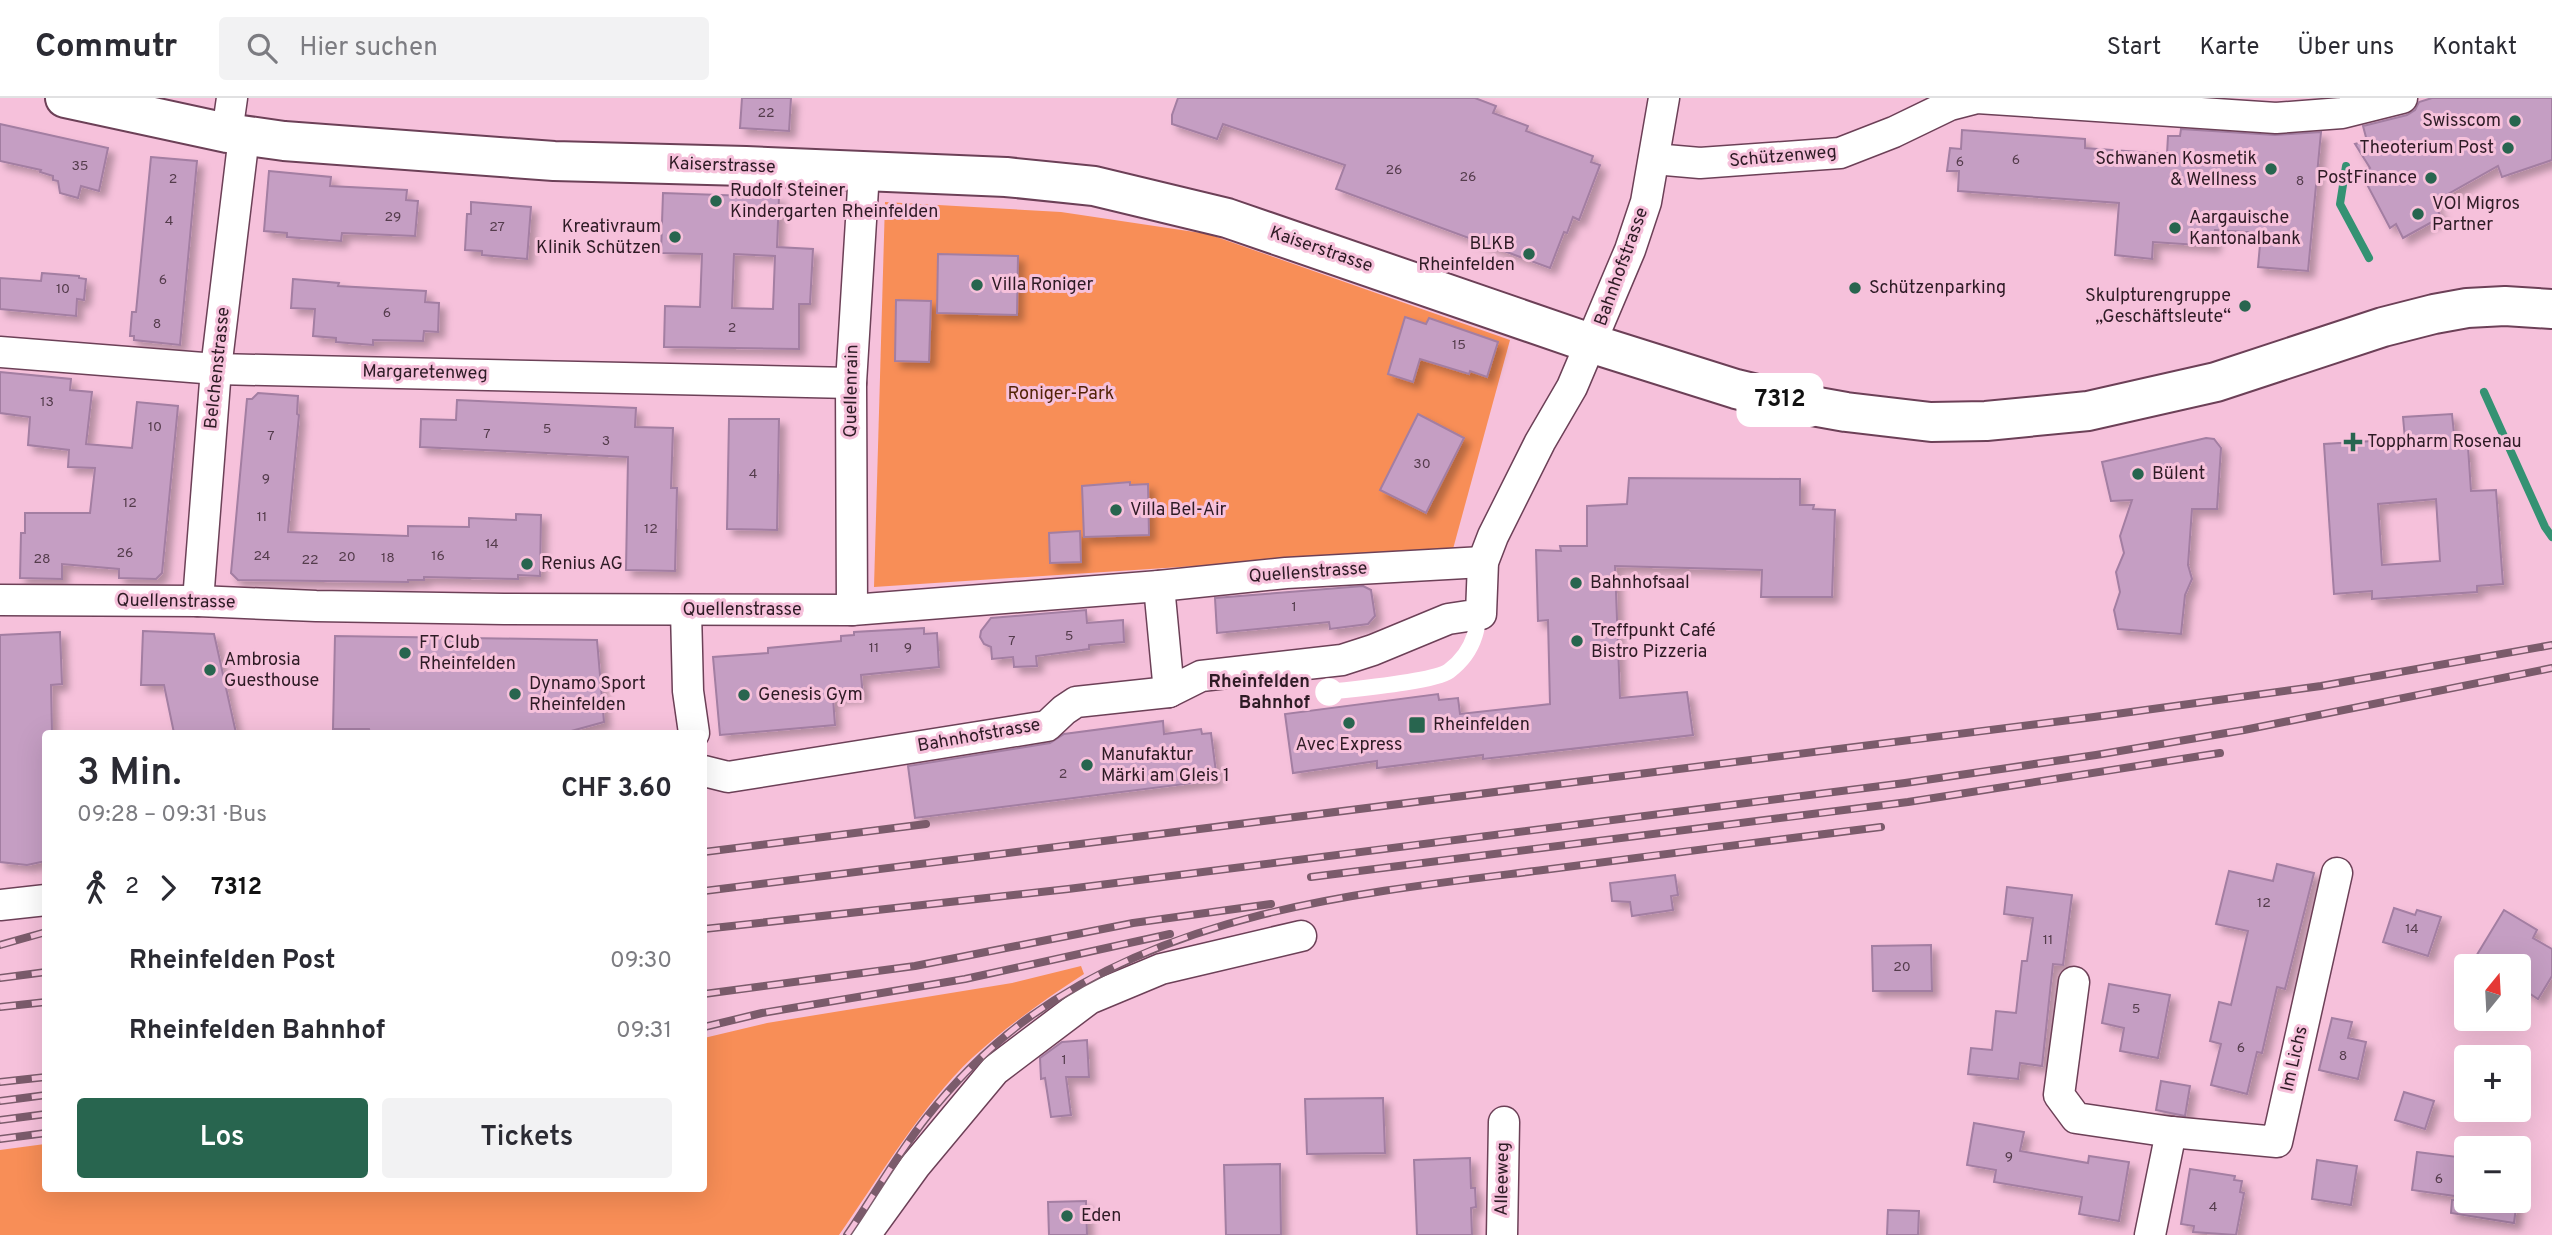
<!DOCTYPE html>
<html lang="de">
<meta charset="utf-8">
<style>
body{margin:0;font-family:Overpass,sans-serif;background:#f2f2f3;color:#2b2b33;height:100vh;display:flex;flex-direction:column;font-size:26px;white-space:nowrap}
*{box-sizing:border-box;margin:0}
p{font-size:23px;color:#7c7c81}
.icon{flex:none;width:38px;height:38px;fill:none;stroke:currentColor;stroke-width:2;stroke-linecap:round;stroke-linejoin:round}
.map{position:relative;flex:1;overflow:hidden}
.details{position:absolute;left:42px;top:632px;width:665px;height:462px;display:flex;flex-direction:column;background:#fff;border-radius:7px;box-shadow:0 7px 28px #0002}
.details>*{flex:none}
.badge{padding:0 14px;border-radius:10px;font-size:24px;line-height:46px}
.needle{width:46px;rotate:18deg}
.fabs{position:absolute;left:2454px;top:856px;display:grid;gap:14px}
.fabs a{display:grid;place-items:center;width:77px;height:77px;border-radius:7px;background:#fff;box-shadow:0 7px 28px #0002;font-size:35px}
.map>.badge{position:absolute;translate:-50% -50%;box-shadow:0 0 0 4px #fff}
.legs{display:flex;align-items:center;gap:10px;height:77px;padding:0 35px;font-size:23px}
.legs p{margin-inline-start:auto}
.overview{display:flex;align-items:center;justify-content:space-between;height:119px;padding:0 35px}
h1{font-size:38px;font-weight:600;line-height:52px}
.cta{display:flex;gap:14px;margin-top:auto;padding:14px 35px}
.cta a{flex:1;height:80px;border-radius:7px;background:#28654f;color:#fff;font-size:28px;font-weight:600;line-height:80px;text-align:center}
.cta a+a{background:#f2f2f3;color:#2b2b33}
ul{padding:0 35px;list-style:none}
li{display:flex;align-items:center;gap:24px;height:70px;font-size:26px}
li i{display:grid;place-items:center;width:10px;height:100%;margin:0 9px;background:currentColor}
li i::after{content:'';width:18px;height:18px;margin:-9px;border:5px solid;border-radius:50%;background:#fff}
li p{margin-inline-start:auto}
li:first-child i{background:linear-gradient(#0000 50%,currentColor 0)}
li:last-child i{background:linear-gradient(currentColor 50%,#0000 0)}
header{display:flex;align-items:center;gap:42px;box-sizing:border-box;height:98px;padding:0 35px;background:#fff;border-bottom:2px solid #e1e1e2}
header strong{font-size:33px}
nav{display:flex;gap:38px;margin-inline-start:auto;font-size:24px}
.search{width:490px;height:63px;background:#f2f2f3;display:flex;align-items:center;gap:18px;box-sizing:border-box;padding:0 24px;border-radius:7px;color:#7c7c81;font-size:26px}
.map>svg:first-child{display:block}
.green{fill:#f88e57}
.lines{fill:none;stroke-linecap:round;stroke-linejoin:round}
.stream{stroke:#349273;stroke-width:8}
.building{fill:#c59ec3;stroke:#a37ea2;stroke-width:2;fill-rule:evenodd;filter:url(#shadow)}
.minor-casing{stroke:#6c4057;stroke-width:33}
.major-casing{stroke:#6c4057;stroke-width:42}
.minor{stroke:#fff;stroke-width:30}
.major{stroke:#fff;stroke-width:38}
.rail-casing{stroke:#7b5b6b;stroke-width:8}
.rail{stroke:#f6c1db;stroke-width:5;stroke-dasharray:16;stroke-linecap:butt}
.line-1-casing{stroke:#fff;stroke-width:16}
.line-1{stroke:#fff;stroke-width:10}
.poi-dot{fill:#28654f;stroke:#f6c1db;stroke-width:2.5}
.stop-1-dot{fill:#fff;stroke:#fff;stroke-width:3.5}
.labels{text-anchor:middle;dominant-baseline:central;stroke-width:6;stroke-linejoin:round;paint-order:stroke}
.number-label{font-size:14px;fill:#543c4c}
.poi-label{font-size:18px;fill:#2e1b25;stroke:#f6c1db;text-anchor:start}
.street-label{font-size:18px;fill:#2e1b25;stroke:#f6c1db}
.park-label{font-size:18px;fill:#522307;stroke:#f6c1db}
.stop-label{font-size:18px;font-weight:bold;fill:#2e1b25;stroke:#f6c1db;text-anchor:end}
</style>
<header>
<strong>Commutr</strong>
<div class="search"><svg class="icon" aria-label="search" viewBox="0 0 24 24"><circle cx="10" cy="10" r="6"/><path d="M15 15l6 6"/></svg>Hier suchen</div>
<nav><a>Start</a><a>Karte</a><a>Über uns</a><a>Kontakt</a></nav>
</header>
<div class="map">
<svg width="2552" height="1137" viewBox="0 0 2552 1137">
<defs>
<filter id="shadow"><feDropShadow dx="6" dy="6" stdDeviation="3.5" flood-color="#0004"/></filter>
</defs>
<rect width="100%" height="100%" fill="#f6c1db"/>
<g class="green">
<polygon points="885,104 1061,114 1208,136 1510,242 1453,451 874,489"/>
<path d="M1081,868L1084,876C1044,902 1007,928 972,960C922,1007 879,1080 839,1137H0V1052L45,1046L46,1090H704V940L767,925L1012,885Z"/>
</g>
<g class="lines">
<g class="stream">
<polyline points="2346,68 2340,106 2369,160"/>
<polyline points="2484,294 2545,429 2552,439"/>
</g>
</g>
<g class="building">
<polygon points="742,0 791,0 789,33 740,30"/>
<polygon points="1178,0 1475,0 1496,8 1493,15 1528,28 1526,33 1593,58 1591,64 1600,67 1579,122 1573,119 1567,135 1564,134 1550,170 1336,91 1345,67 1223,26 1217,41 1172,26 1172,17"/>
<polygon points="2432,0 2552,0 2552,62 2502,79 2498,68 2434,104 2441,119 2403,140 2396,126 2390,130 2361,75 2370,70 2355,46 2367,43 2363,28 2407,17 2415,12 2419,4"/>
<polygon points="0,26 108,50 99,93 81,88 78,100 60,95 58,83 53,82 53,78 40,74 41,72 0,63"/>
<polygon points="2181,31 2275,37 2321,34 2308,173 2258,169 2261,135 2215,132 2214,148 2153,144 2152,161 2115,157 2119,105 1958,93 1959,73 1947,73 1950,50 1961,51 1962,32 2085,41 2085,50 2167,56 2168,38 2180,38"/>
<polygon points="151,59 197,63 180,247 134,242 134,238 130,238 132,214 136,214"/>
<polygon points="269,73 331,79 330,88 407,92 406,102 418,103 415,138 342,135 341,143 287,139 287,135 264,133"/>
<path d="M663,95L779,99L777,149L813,151L810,206H799V251L664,249L665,208L700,209L702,156L661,155ZM734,156L775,158L773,211L732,210Z"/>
<polygon points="471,104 531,109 527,161 482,157 482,153 465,152 467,116 471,116"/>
<polygon points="938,156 1018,158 1017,217 937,215"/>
<polygon points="42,175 79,178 79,180 86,181 84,202 77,201 76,218 0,211 0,180 41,183"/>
<polygon points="293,181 339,185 338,188 426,193 425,204 439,205 438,234 424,233 423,243 373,242 373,247 336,244 336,240 313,238 315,211 291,210"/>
<polygon points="896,202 931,203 929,264 895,263"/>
<polygon points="1405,219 1426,226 1429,220 1498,244 1487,279 1470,273 1469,276 1420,261 1413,284 1388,276"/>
<polygon points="0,274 71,281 70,292 92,294 86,346 132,350 137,304 178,308 162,475 156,481 119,480 119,471 62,466 62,481 20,480 21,435 25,435 25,415 90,415 95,370 68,369 69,352 28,347 30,319 0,315"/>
<polygon points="258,295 298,298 297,316 299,317 288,434 408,438 408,428 469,429 469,420 516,422 516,416 541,417 540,478 518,477 518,481 424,479 424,482 408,482 408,484 238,482 231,475 247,301 252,301"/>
<polygon points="457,302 636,310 635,329 673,330 671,390 677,390 675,473 626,472 628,359 420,349 421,321 456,322"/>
<polygon points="1418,316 1464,340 1426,415 1380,392"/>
<path d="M2452,316L2455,346L2464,345V349H2468L2471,393L2496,392L2503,486L2477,488V494L2372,501V493L2334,496L2324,346L2405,341L2403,319ZM2436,401L2440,463L2382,467L2378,406Z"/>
<polygon points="729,321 779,321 777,432 727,431"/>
<polygon points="2206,340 2214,341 2221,350 2217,411 2192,411 2188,467 2192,481 2185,497 2181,536 2118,531 2114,512 2120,494 2116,474 2124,455 2120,438 2132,402 2111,403 2102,364"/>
<polygon points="1629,380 1800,381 1800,407 1814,407 1813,411 1835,412 1832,499 1761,499 1762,472 1615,468 1620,600 1687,594 1693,637 1483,661 1483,657 1377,670 1377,663 1293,675 1285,616 1438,596 1439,602 1458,600 1460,616 1550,606 1548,522 1538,523 1536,452 1561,453 1560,448 1587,448 1587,408 1627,406"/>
<polygon points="1130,384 1130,387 1148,386 1149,437 1084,439 1082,388"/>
<polygon points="1080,433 1081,464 1050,465 1049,435"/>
<polygon points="1363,488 1371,492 1375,518 1368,526 1330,531 1329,524 1217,535 1215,500"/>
<polygon points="1086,512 1087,525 1123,522 1124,544 1089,547 1089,551 1036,558 1037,568 1014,569 1013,559 992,561 991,549 984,546 980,539 981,533 991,520"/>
<polygon points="924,530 924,536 937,535 939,569 861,577 863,598 833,600 835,627 720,637 713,559 768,555 768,550 841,543 841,538 854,537 854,534"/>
<polygon points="143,533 214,536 236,635 174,635 164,587 141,587"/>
<polygon points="60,534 62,586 51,587 52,635 46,635 46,763 27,767 0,764 0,537"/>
<polygon points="335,538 597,542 604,624 564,635 370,635 369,631 333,631"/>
<polygon points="1163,623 1164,636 1201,631 1202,636 1211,635 1217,682 915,720 908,668 1050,645 1064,636"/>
<polygon points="2277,766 2314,775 2285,891 2277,889 2262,955 2257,954 2247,996 2211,987 2221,946 2210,943 2219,904 2231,907 2248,833 2216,826 2229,773 2273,783"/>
<polygon points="1675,777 1678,797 1671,798 1673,812 1632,818 1630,804 1612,803 1610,785"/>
<polygon points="2007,789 2072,797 2063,867 2053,866 2042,968 2020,965 2018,981 1968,976 1971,950 1992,952 1996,913 2016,915 2022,863 2027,863 2033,820 2004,816"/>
<polygon points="2394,810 2415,817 2417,812 2441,819 2428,858 2383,844"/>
<polygon points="2504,812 2537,832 2533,840 2552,851 2552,878 2538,901 2518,888 2518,868 2487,868 2475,860"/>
<polygon points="1931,847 1932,893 1873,893 1872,848"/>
<polygon points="2109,886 2170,897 2158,960 2120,953 2124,930 2102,925"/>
<polygon points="2332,920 2352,924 2348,940 2366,944 2358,981 2319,972"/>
<polygon points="1087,942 1089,979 1066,979 1071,1017 1051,1019 1045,980 1041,981 1040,960 1062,944"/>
<polygon points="2161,983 2190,988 2185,1018 2156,1012"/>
<polygon points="2404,994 2434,1003 2425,1031 2395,1022"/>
<polygon points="1383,1000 1385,1055 1307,1056 1305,1001"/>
<polygon points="1974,1025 2024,1034 2020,1053 2088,1065 2089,1058 2129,1064 2119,1123 2079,1116 2082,1099 1994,1084 1996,1072 1967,1067"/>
<polygon points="2417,1054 2466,1060 2462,1099 2412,1092"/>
<polygon points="1470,1060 1471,1090 1475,1090 1476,1109 1471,1110 1472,1137 1417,1137 1414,1062"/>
<polygon points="2317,1062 2357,1068 2351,1107 2312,1101"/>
<polygon points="1280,1066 1281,1137 1226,1137 1224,1067"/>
<polygon points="2190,1071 2235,1078 2234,1082 2242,1083 2240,1094 2244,1095 2236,1137 2193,1134 2194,1128 2181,1126"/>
<polygon points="2452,1102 2517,1102 2514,1125 2451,1115"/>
<polygon points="1086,1103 1087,1137 1049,1137 1048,1104"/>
<polygon points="1888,1112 1919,1113 1918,1137 1887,1137"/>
</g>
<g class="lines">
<g class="minor-casing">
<g id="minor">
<polyline points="227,35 232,0"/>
<polyline points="1654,61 1700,65 1840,55 1894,34 1950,7 1977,0 2276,20 2342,15 2402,0"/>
<polyline points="0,254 216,271 851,285"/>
<polyline points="1159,488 1169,594"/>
<polyline points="0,502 198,503 316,508 504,511 852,512 1159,488 1286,475 1483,464"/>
<polyline points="198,503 216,271 244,38"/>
<polyline points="852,512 851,285 864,74"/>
<polyline points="686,513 688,593 694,635"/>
<polyline points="704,673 728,679 1047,628 1064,612 1076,604 1169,594 1201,578 1342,562 1373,552 1448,521 1481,516 1483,464 1493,438 1540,344 1572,289 1630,152 1646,104 1664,0"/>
<polyline points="0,807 46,802"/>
<polyline points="2074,884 2059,997 2076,1020 2171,1034 2277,1044 2337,775"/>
<polyline points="865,1137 915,1068 995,972 1089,901 1161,871 1301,838"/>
<polyline points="1502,1137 1504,1024"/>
<polyline points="2150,1137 2171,1034"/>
</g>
</g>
<g class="major-casing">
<polyline id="major" points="65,0 227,35 284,43 554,63 746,68 1006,79 1094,88 1227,120 1593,246 1736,291 1790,304 1846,314 1931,324 1986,323 2088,313 2216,284 2383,229 2434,216 2467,210 2505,208 2552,211"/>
</g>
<use href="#minor" class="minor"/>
<use href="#major" class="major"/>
<g class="rail-casing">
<g id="rail">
<polyline points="704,754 926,726"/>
<polyline points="1311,779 1908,704 2220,655"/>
<polyline points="704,793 2094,619 2321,588 2552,547"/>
<polyline points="704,831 1068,791 1905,685 2096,657 2244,632 2552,570"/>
<polyline points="0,847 46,834"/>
<polyline points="0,880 46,874"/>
<polyline points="704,896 915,868 1133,825 1271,806"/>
<polyline points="0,909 46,904"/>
<polyline points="704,929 762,915 965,881 1170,836"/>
<polyline points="0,984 46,979"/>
<polyline points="0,1003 46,997"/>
<polyline points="0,1022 46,1016"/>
<polyline points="0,1041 46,1035"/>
<path d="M847,1137C873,1099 897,1057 926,1020C955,983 992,946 1031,918C1180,811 1367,794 1543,772C1656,757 1768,743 1881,729"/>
</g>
</g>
<use href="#rail" class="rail"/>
</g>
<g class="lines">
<g class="line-1-casing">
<path id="line-1" d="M1329,594C1353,591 1434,584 1449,573C1488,544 1476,504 1483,465C1487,446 1498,427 1506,411C1532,354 1566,302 1593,246C1704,282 1816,318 1933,324C2017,327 2104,312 2185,293C2273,271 2356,233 2444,214"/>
</g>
<use href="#line-1" class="line-1"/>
</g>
<g class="poi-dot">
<circle cx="2515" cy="23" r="7"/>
<circle cx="2508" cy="50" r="7"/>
<circle cx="2271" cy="71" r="7"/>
<circle cx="2431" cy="80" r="7"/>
<circle cx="716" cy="103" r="7"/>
<circle cx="2418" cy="116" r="7"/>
<circle cx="2175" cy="130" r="7"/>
<circle cx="675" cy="139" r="7"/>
<circle cx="1529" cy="156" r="7"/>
<circle cx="977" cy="187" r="7"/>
<circle cx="1855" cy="190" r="7"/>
<circle cx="2245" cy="208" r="7"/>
<path d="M2349.5 333.5h7v7h7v7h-7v7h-7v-7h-7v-7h7z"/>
<circle cx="2138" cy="376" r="7"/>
<circle cx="1116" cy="412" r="7"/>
<circle cx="527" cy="466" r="7"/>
<circle cx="1576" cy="485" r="7"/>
<circle cx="1577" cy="543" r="7"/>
<circle cx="405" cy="555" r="7"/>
<circle cx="210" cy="572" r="7"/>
<circle cx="515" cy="596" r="7"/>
<circle cx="744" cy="597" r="7"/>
<circle cx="1349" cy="625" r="7"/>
<rect x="1408" y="618" width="18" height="18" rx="3.5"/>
<circle cx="1087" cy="667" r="7"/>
<circle cx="1067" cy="1118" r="7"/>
</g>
<g class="stop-1-dot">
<circle cx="2444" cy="214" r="12"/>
<circle cx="1329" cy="594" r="12"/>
</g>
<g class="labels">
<g class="number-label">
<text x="766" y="15">22</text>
<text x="2016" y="62">6</text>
<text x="1960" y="64">6</text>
<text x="80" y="68">35</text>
<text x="1394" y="72">26</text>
<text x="1468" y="79">26</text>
<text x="173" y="81">2</text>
<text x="2300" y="83">8</text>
<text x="393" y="119">29</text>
<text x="169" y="123">4</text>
<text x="497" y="129">27</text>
<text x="163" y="182">6</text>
<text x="63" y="191">10</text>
<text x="387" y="215">6</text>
<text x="157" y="226">8</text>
<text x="732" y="230">2</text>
<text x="1459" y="247">15</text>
<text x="47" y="304">13</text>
<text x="155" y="329">10</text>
<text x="547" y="331">5</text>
<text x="487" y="336">7</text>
<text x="271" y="338">7</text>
<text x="606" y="343">3</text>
<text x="1422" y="366">30</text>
<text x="753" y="376">4</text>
<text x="266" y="381">9</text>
<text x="130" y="405">12</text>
<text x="262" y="419">11</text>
<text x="651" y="431">12</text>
<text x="492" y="446">14</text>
<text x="125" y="455">26</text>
<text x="262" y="458">24</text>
<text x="438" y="458">16</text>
<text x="347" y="459">20</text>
<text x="388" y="460">18</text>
<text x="42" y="461">28</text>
<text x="310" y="462">22</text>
<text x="1294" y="509">1</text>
<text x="1069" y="538">5</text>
<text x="1012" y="543">7</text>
<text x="874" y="550">11</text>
<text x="908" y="550">9</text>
<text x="1063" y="676">2</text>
<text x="2264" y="805">12</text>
<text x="2412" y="831">14</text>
<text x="2048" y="842">11</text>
<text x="1902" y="869">20</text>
<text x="2136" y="911">5</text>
<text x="2241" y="950">6</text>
<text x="2343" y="958">8</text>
<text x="1064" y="962">1</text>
<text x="2009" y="1059">9</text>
<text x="2439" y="1081">6</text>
<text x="2213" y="1109">4</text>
</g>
<g class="poi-label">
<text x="2501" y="23" text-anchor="end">Swisscom</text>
<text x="2494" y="50" text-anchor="end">Theoterium Post</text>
<text x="2257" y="61" text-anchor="end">Schwanen Kosmetik<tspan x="2257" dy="21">&amp; Wellness</tspan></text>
<text x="2417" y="80" text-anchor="end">PostFinance</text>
<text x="730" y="93">Rudolf Steiner<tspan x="730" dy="21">Kindergarten Rheinfelden</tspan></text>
<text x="2432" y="106">VOI Migros<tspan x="2432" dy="21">Partner</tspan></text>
<text x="2189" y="120">Aargauische<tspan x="2189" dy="21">Kantonalbank</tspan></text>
<text x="661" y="129" text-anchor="end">Kreativraum<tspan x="661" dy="21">Klinik Schützen</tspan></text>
<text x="1515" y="146" text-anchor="end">BLKB<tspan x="1515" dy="21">Rheinfelden</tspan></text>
<text x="991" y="187">Villa Roniger</text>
<text x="1869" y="190">Schützenparking</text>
<text x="2231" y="198" text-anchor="end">Skulpturengruppe<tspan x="2231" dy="21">„Geschäftsleute“</tspan></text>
<text x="2367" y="344">Toppharm Rosenau</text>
<text x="2152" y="376">Bülent</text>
<text x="1130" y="412">Villa Bel-Air</text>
<text x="541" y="466">Renius AG</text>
<text x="1590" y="485">Bahnhofsaal</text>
<text x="1591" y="533">Treffpunkt Café<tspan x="1591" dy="21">Bistro Pizzeria</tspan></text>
<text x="419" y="545">FT Club<tspan x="419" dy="21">Rheinfelden</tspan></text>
<text x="224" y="562">Ambrosia<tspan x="224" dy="21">Guesthouse</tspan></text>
<text x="529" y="586">Dynamo Sport<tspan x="529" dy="21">Rheinfelden</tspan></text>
<text x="758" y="597">Genesis Gym</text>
<text x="1433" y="627">Rheinfelden</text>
<text x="1349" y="647" text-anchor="middle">Avec Express</text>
<text x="1101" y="657">Manufaktur<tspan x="1101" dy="21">Märki am Gleis 1</tspan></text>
<text x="1081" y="1118">Eden</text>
</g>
<g class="street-label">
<text transform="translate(1783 59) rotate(-5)">Schützenweg</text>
<text transform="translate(722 68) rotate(2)">Kaiserstrasse</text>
<text transform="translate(1321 152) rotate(19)">Kaiserstrasse</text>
<text transform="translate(1622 169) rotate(-70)">Bahnhofstrasse</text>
<text transform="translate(218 270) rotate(-84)">Belchenstrasse</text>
<text transform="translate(425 275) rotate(1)">Margaretenweg</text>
<text transform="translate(852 293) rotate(-89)">Quellenrain</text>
<text transform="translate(1308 475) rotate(-4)">Quellenstrasse</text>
<text transform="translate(176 504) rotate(1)">Quellenstrasse</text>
<text x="742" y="512">Quellenstrasse</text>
<text transform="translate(979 638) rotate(-10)">Bahnhofstrasse</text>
<text transform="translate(2295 961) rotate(-77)">Im Lichs</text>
<text transform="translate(1503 1081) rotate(-89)">Alleeweg</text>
</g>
<g class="park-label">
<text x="1061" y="296">Roniger-Park</text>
</g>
<g class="stop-label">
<text x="1310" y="584">Rheinfelden<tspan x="1310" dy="21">Bahnhof</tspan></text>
</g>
</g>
</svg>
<div class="fabs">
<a><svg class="needle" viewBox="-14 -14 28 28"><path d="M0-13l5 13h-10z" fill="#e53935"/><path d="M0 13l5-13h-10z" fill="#7c7c81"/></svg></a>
<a>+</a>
<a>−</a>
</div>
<b class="badge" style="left:1780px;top:302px;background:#fff;color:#111">7312</b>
<section class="details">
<div class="overview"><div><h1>3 Min.</h1><p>09:28 – 09:31 · Bus</p></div><b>CHF 3.60</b></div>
<div class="legs"><svg class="icon" aria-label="walk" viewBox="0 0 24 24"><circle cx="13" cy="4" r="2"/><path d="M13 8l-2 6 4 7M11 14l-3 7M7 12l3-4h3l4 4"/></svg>2<svg class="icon" aria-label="forward" viewBox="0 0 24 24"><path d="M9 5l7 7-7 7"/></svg><b class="badge" style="background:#fff;color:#111">7312</b></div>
<ul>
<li><i style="color:#fff"></i><b>Rheinfelden Post</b><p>09:30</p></li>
<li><i style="color:#fff"></i><b>Rheinfelden Bahnhof</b><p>09:31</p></li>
</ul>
<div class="cta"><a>Los</a><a>Tickets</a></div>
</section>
</div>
